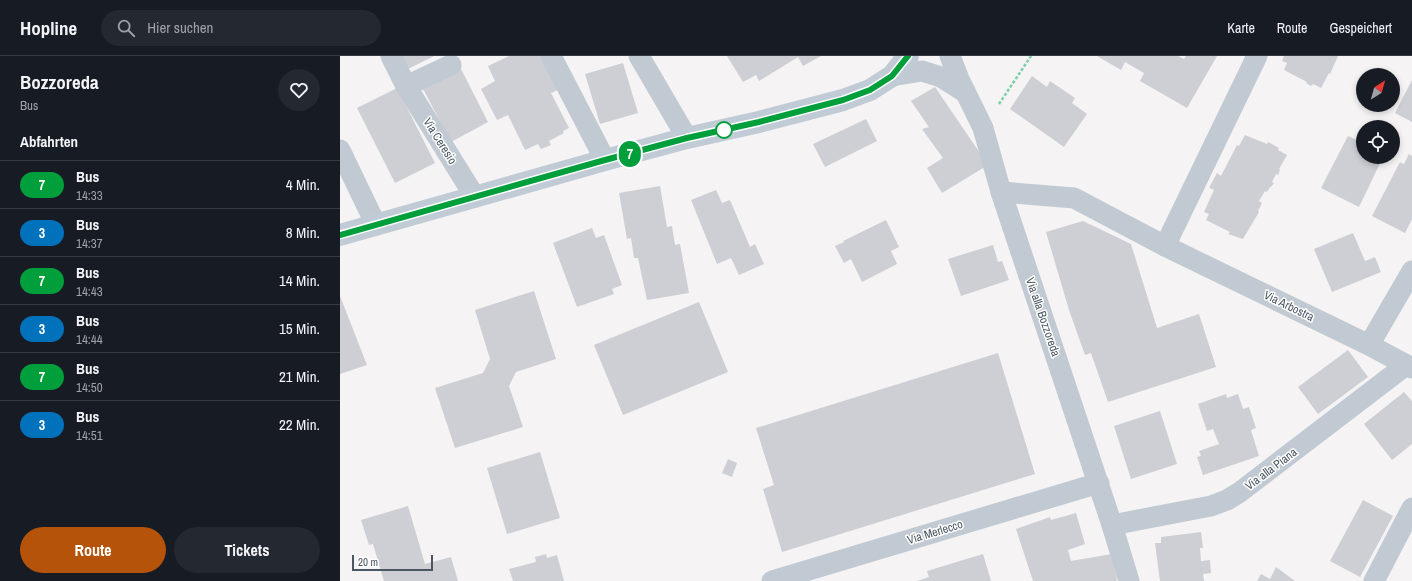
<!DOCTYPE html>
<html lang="de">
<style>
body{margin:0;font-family:"Archivo Narrow",sans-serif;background:#242831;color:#f1f3f6;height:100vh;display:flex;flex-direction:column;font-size:15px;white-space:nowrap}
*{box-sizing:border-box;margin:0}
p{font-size:13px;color:#9ea1a6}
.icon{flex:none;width:22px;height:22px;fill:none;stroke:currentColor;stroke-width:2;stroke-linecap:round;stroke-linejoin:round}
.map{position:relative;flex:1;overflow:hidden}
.side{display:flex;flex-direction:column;background:#171b24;width:340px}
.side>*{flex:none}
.badge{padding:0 8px;border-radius:13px;font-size:14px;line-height:26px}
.needle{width:26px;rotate:37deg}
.controls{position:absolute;left:1016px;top:12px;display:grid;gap:8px}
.controls a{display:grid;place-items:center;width:44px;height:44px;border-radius:50%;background:#171b24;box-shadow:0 2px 6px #0003;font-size:20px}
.scale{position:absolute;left:12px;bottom:10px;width:81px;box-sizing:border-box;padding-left:4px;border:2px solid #4a5661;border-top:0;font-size:11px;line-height:14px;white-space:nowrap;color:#4a5661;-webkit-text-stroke:3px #fff;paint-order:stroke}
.map>.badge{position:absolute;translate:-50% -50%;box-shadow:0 0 0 2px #fff}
h2{padding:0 20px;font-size:15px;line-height:36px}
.round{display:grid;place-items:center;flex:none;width:42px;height:42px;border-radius:21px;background:#242831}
.headline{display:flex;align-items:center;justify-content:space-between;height:68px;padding:0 20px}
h1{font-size:19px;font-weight:800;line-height:30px}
.button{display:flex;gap:8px;margin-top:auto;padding:8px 20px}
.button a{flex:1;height:46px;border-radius:24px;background:#b45309;color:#fff;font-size:16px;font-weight:800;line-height:46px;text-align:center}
.button a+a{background:#242831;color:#f1f3f6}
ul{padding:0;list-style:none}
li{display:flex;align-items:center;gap:12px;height:48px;padding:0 20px;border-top:1px solid #363941}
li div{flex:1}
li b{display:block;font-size:15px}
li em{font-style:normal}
li .badge{min-width:44px;font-weight:700;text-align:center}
header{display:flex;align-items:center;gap:24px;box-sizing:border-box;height:56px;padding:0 20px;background:#171b24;border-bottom:1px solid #363941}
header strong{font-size:19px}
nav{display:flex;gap:22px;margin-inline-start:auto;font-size:14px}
.search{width:280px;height:36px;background:#242831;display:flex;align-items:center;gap:10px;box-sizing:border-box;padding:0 14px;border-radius:22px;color:#9ea1a6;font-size:15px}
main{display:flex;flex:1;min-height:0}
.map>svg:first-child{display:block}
.building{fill:#cdcfd5}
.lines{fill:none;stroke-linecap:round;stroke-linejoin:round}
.path{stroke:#7ad0a6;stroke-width:2.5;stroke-dasharray:3 2;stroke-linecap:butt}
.street{stroke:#c1cad2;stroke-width:21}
.secondary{stroke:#c1cbd6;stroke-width:22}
.line-casing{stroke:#fff;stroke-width:9}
.line{stroke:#009f3c;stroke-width:6}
.stop-dot{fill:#fff;stroke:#009f3c;stroke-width:2}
.labels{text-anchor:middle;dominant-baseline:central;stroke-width:3;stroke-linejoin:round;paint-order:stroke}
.street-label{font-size:12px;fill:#4a5661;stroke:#fff}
</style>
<header>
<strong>Hopline</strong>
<div class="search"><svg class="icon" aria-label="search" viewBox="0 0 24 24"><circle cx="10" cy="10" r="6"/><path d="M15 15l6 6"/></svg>Hier suchen</div>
<nav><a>Karte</a><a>Route</a><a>Gespeichert</a></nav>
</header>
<main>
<section class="side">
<div class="headline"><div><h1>Bozzoreda</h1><p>Bus</p></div><a class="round"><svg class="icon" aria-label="heart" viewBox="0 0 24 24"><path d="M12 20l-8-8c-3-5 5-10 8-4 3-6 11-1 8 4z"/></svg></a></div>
<h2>Abfahrten</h2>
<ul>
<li><span class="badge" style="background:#009f3c;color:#fff">7</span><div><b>Bus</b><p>14:33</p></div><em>4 Min.</em></li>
<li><span class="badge" style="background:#0072bc;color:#fff">3</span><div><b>Bus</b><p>14:37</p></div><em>8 Min.</em></li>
<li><span class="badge" style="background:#009f3c;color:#fff">7</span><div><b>Bus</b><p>14:43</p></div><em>14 Min.</em></li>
<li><span class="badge" style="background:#0072bc;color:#fff">3</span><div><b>Bus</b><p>14:44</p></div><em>15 Min.</em></li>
<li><span class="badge" style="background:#009f3c;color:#fff">7</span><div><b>Bus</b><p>14:50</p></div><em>21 Min.</em></li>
<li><span class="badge" style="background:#0072bc;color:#fff">3</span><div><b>Bus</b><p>14:51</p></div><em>22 Min.</em></li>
</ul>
<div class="button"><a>Route</a><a>Tickets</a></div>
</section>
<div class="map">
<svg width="1072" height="525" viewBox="0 0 1072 525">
<rect width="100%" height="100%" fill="#f5f3f3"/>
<g class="building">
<polygon points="61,0 94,0 68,13"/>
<polygon points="169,0 204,0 220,33 211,37 229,72 223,75 224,77 209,85 211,89 201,93 198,88 185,94 168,59 157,64 141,33 155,25 148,10"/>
<polygon points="387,0 481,0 463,10 458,1 419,25 416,19 403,26"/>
<polygon points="757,0 838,0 844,3 846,0 877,0 847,52 800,25 804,17 785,6 781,14"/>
<polygon points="944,0 998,0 990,18 989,17 981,32 973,28 971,30 966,27 967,26 944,14 947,7 942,5"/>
<polygon points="283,7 298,57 260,68 245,18"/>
<polygon points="120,11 148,66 111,86 82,31"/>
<polygon points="692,20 707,31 710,25 735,42 732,47 747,58 724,91 670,53"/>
<polygon points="1072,24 1072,66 1055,57"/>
<polygon points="595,31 648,109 602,137 587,112 603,102 582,73 589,71 571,45"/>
<polygon points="57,32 95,107 55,127 17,52"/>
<polygon points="526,63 537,85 485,111 473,88"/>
<polygon points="905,79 927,88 928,86 939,92 938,94 947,99 939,113 940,114 938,119 936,118 932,126 934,127 931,131 930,131 927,136 925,135 919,145 922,147 918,155 919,156 903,183 888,178 890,176 866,164 869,158 864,156 874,134 869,132 877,117 881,120 897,89 899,90"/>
<polygon points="1008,80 1023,87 1023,101 1043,101 1019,151 981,132"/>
<polygon points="1069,98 1072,100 1072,163 1065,177 1032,160 1060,106 1064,108"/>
<polygon points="320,130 327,171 332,170 335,189 340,188 349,237 307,244 298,202 294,202 291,182 287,183 279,137"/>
<polygon points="376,134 382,147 390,144 410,191 415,188 424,208 399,219 391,202 377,208 351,144"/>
<polygon points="546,164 559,191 551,195 557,208 522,226 511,203 504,207 495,190 504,186 503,185"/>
<polygon points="743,165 791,188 817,272 859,258 876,311 768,346 751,297 745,299 729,254 706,176"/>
<polygon points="252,172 256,182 264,179 282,229 272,233 274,238 237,251 213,187"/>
<polygon points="1013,177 1025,205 1035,201 1041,216 992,236 974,193"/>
<polygon points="653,189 658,206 662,205 669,224 621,240 608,203"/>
<polygon points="194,235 216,303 176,316 169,330 183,371 115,392 95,332 143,317 150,303 135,254"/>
<polygon points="0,240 27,309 0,318"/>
<polygon points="359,246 388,316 283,359 254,289"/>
<polygon points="1008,294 1028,321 978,358 958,331"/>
<polygon points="658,297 695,418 442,496 423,433 434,429 416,372"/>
<polygon points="1064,336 1072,345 1072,388 1052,404 1024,368"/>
<polygon points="886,338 887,342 898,338 903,353 909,351 916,372 911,374 919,400 863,419 857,401 861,400 859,395 879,388 873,373 867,375 858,348"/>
<polygon points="820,355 837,408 791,423 774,370"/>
<polygon points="200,396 220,462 167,478 147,412"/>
<polygon points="388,403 397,407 392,421 382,417"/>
<polygon points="1023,444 1053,460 1020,521 990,505"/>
<polygon points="68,450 85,508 111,501 118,525 44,525 33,488 29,489 21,464"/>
<polygon points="736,457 745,488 728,494 731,505 772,498 777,525 693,525 676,473 710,461 711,464"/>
<polygon points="861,476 863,492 860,492 861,505 870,504 871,517 863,518 864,525 820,525 815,487 821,487 821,481"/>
<polygon points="206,498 207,502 217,499 224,525 173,525 169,513 196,506 195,501"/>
<polygon points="643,498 651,525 577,525 589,521 587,515"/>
<polygon points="936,511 955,525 917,525 921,518 930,523"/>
</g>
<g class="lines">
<polyline class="path" points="659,48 691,0"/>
<g class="street">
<polyline points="51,0 66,30 135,141"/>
<polyline points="211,0 265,104"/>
<polyline points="299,0 347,82"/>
<polyline points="610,0 619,23 643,72 661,136 772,469 789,525"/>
<polyline points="552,20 582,15 601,21 625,36"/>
<polyline points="66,30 111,9"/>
<polyline points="0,94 36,169"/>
<polyline points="661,136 734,142 825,190 1029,289 1072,312"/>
<polyline points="825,190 917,0"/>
<polyline points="1029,289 1072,215"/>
<polyline points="772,469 871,450 887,444 900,436 1066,309"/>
<polyline points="432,525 759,427"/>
<polyline points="1034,525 1072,452"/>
</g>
<polyline class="secondary" points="0,179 265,104 347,82 419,66 503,44 530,34 552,20 568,0"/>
</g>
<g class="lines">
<g class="line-casing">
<polyline id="line" points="0,179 265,104 347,82 419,66 503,44 530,34 552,20 568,0"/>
</g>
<use href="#line" class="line"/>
</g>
<circle class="stop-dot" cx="384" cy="74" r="8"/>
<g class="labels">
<g class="street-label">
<text transform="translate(100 85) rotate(58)">Via Ceresio</text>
<text transform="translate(949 250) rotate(26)">Via Arbostra</text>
<text transform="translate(703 261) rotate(71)">Via alla Bozzoreda</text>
<text transform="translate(931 413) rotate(-37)">Via alla Piana</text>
<text transform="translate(595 476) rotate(-17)">Via Merlecco</text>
</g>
</g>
</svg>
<div class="controls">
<a><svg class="needle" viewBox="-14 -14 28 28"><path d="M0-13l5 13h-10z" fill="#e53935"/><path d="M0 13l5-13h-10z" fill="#9ea1a6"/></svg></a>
<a><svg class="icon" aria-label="locate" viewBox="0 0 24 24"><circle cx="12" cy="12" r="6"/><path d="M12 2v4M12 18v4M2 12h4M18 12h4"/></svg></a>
</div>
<div class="scale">20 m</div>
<b class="badge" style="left:290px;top:98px;background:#009f3c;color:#fff">7</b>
</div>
</main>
